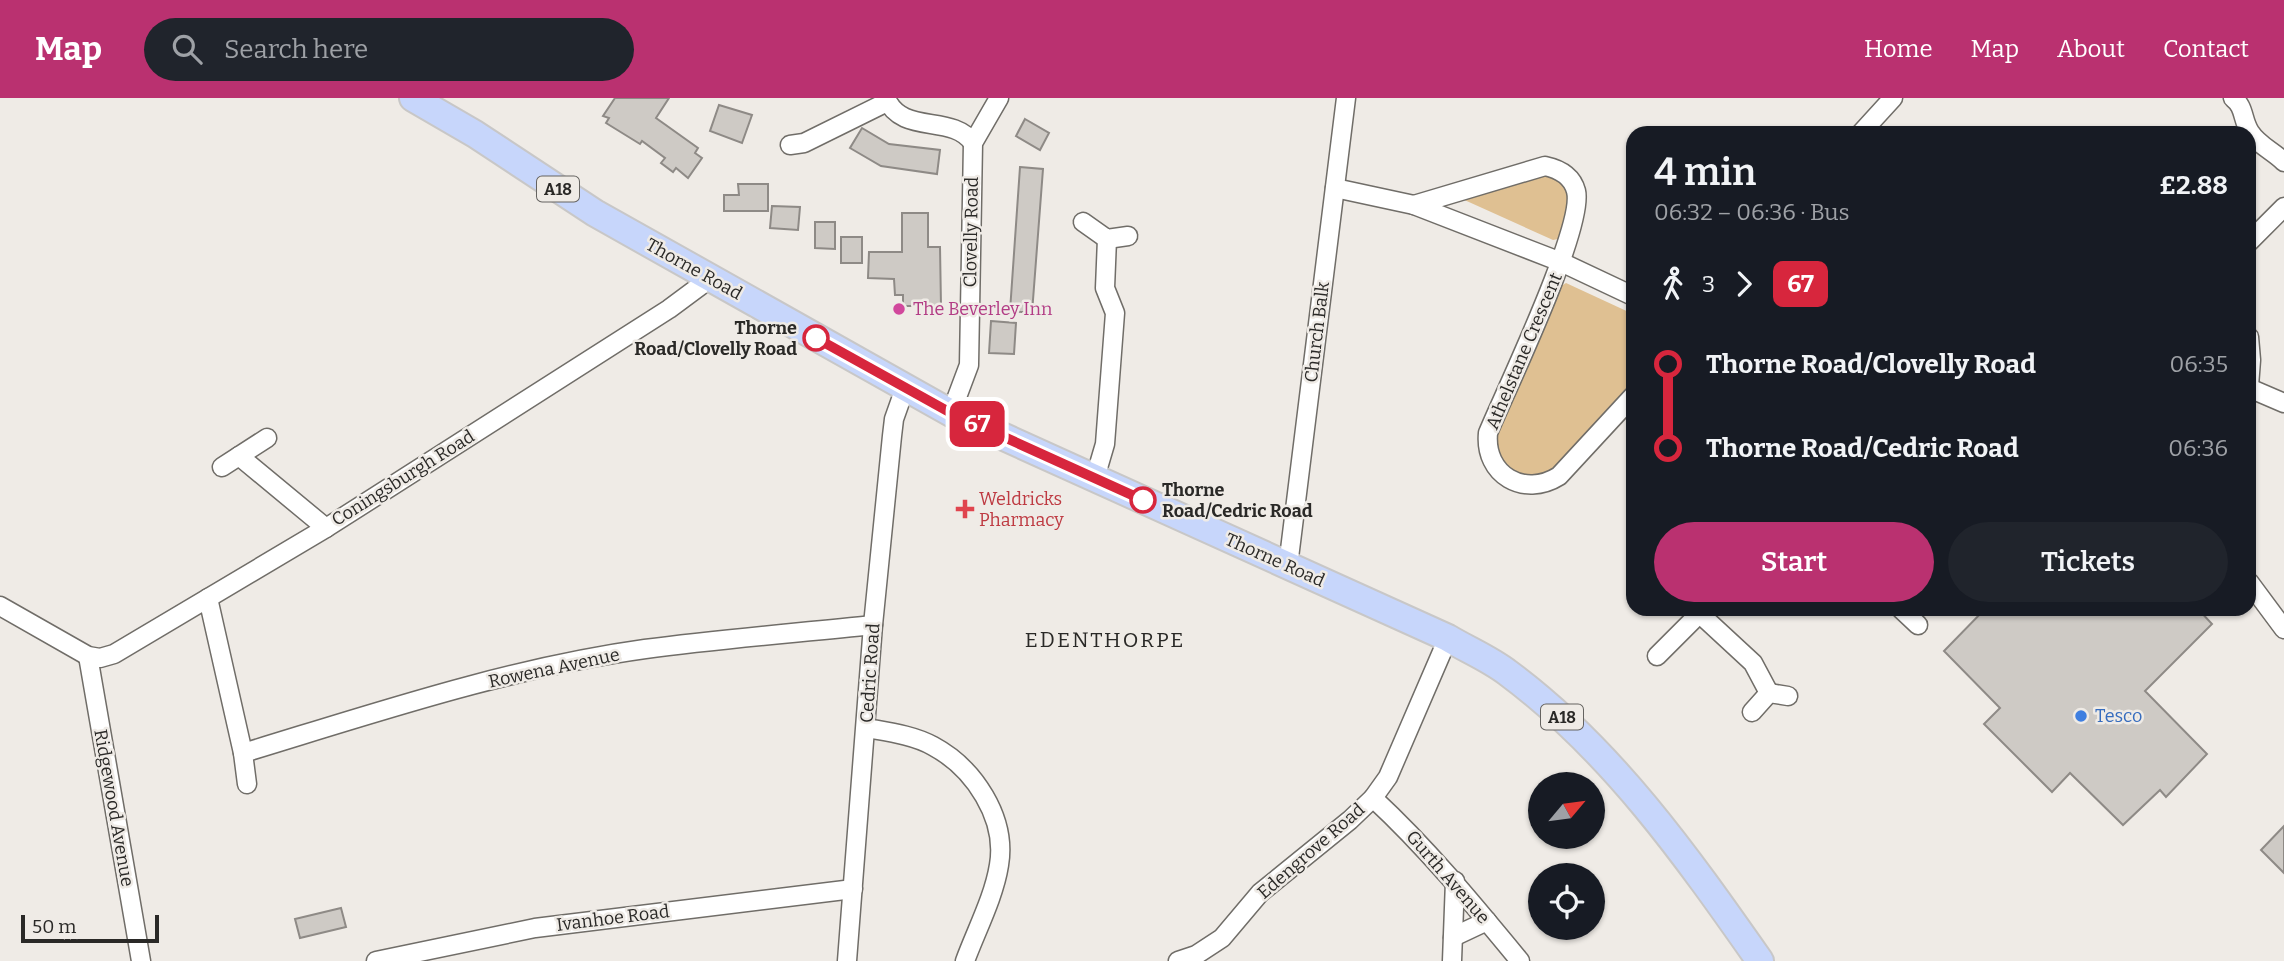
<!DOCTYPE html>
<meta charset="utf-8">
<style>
body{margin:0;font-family:Bitter,serif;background:#20242c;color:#f1f3f6;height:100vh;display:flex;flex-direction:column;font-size:26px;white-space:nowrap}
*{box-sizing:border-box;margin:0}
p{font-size:23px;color:#9ea1a6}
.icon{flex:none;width:38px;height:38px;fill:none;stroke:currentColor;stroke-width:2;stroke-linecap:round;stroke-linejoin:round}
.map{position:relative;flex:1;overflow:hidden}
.drawer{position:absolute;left:1626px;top:28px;width:630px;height:490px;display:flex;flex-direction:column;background:#171b24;border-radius:21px;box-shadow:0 2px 5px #0004}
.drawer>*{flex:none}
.badge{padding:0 14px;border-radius:10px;font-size:24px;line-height:46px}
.needle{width:46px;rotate:61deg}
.fabs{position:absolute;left:1528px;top:674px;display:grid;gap:14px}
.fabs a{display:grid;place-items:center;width:77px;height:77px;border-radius:50%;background:#171b24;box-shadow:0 2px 5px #0004;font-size:35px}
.scale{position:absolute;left:21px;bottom:18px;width:138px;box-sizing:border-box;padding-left:7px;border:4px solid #2a2927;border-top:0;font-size:19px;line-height:24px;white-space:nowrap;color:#2a2927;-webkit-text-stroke:5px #efebe6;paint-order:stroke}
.map>.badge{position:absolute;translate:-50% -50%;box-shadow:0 0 0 4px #fff}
.legs{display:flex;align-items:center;gap:10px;height:77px;padding:0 28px;font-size:23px}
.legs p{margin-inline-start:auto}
.overview{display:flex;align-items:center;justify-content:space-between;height:119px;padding:0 28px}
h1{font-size:38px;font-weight:600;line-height:52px}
.cta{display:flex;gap:14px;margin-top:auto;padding:14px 28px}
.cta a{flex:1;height:80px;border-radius:42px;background:#ba3170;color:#fff;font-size:28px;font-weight:600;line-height:80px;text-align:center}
.cta a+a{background:#20242c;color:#f1f3f6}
ul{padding:0 28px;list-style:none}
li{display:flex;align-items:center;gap:24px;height:84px;font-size:26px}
li i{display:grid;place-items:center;width:10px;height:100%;margin:0 9px;background:currentColor}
li i::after{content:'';width:18px;height:18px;margin:-9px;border:5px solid;border-radius:50%;background:#171b24}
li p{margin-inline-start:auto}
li:first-child i{background:linear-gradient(#0000 50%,currentColor 0)}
li:last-child i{background:linear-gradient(currentColor 50%,#0000 0)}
header{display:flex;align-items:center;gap:42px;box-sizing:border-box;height:98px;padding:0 35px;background:#ba3170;color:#fff}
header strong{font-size:33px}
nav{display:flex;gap:38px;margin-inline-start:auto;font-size:24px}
.search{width:490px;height:63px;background:#20242c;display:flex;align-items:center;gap:18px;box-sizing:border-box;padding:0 24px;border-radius:38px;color:#9ea1a6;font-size:26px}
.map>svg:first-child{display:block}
.green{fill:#dfc092}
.building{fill:#cecac5;stroke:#8e8a86;stroke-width:2}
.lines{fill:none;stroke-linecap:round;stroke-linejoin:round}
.street-casing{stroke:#706d68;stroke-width:21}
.primary-casing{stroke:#c8c7c7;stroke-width:30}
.street{stroke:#fff;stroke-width:18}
.primary{stroke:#c7d6fb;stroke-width:26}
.line-1-casing{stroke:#fff;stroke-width:16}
.line-1{stroke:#d7263d;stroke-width:10}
.hotel-dot{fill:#d1479c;stroke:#efebe6;stroke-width:2.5}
.stop-1-dot{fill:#fff;stroke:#d7263d;stroke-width:3.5}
.health-dot{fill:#e0444e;stroke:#efebe6;stroke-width:2.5}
.shop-dot{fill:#3f7fe0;stroke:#efebe6;stroke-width:2.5}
.labels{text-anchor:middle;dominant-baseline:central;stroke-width:5;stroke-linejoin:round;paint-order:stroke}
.shield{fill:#efebe6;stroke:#656360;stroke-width:2}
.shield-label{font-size:16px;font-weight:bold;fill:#2a2927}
.street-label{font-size:18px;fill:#2a2927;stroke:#efebe6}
.hotel-label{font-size:18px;fill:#b23c85;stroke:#efebe6;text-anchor:start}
.stop-label{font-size:18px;font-weight:bold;fill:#2a2927;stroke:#efebe6;text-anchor:end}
.health-label{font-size:18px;fill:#be3a42;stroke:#efebe6;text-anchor:start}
.shop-label{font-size:18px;fill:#366cbe;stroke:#efebe6;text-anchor:start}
.quarter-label{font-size:21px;letter-spacing:2px;fill:#2a2927;stroke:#efebe6}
</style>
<header>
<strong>Map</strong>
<div class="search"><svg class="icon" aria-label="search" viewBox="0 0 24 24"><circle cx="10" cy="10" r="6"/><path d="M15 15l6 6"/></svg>Search here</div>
<nav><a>Home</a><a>Map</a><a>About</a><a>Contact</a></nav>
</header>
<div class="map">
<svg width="2284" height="863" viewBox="0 0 2284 863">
<rect width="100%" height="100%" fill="#efebe6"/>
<g class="green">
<path d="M1537,76C1581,82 1569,106 1563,140L1553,142L1460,100Z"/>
<path d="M1566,185L1633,216V286L1553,372C1533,381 1522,380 1503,370L1493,341L1555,192Z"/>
</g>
<g class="building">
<polygon points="615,0 669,0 656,20 698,50 695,55 702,60 688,80 676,70 673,74 661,65 665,60 642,43 640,46 606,25 609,20 603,18"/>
<polygon points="719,7 752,17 742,45 710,33"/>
<polygon points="1025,21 1049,35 1040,52 1016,38"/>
<polygon points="862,30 889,46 940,52 937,76 881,68 850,50"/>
<polygon points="1020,69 1043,71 1032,215 1010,213"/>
<polygon points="738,86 768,86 768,113 724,113 724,97 739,97"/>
<polygon points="772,108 800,109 798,132 770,130"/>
<polygon points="902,115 928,115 928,149 940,149 941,208 903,208 903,197 895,197 894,181 868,180 869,154 902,154"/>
<polygon points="815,124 835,124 835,151 815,150"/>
<rect x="841" y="139" width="21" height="26"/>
<polygon points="991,223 1016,225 1014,256 989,255"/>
<polygon points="1985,511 2198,511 2212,526 2145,593 2207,656 2166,699 2160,692 2123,727 2070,675 2052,694 1984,626 2000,610 1944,553"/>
<polygon points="2284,728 2284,775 2261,752"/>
<polygon points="341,810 346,829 300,840 295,821"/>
</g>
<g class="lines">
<g class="street-casing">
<g id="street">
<path d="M886,0C902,38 952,15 973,45"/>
<path d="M2233,0C2245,9 2242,22 2250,34C2258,47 2273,53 2284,64"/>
<polyline points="1861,35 1893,0"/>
<polyline points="790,47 804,45 887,4"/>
<polyline points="1335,90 1414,107 1561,164 1633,198"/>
<path d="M1414,107L1545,68C1559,71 1572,78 1576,93C1585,128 1505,294 1488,335C1484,377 1524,400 1559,378L1633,298"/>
<polyline points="1083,124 1107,141 1128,138"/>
<polyline points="2249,144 2284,109"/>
<polyline points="2249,239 2251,262 2249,288"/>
<polyline points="2249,290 2284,305"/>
<polyline points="951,315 969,267 973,45 999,0"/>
<polyline points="239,358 326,430"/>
<polyline points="222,369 267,340"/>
<polyline points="1095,380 1105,346 1115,215 1105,190 1107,141"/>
<polyline points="1288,468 1346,0"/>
<polyline points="2249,484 2284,531"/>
<polyline points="208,500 243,655 247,686"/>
<polyline points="0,508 88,558 100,560 114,556 326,430 669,211 700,188 706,178"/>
<polyline points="1901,511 1918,527"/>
<polyline points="1700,516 1753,565 1769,595"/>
<polyline points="88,558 141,863"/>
<polyline points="1657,558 1704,511"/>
<polyline points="1752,614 1769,595 1788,598"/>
<path d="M866,630C888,634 913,637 933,648C974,670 1007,720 999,767C994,799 976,833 965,863"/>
<path d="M243,655C375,615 508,570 645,551C721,541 797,535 873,527"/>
<path d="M1373,700C1427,750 1473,806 1520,863"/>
<polyline points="1453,839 1487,823"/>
<polyline points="376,863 535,830 853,791"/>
<polyline points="847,863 873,527 892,338 894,321 905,290"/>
<polyline points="1178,863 1196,857 1222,840 1260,795 1350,722 1373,700 1388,679 1448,540"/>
<polyline points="1452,863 1455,783"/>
</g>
</g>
<g class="primary-casing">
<path id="primary" d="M413,0L475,36L595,115L951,315L1448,540C1468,552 1490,561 1508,575C1612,652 1687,759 1760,863"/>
</g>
<use href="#street" class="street"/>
<use href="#primary" class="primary"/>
</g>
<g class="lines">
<g class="line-1-casing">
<polyline id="line-1" points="816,240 951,315 1143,402"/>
</g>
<use href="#line-1" class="line-1"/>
</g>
<circle class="hotel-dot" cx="899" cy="211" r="7"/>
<g class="stop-1-dot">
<circle cx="816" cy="240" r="12"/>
<circle cx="1143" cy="402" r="12"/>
</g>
<path class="health-dot" d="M961.5 400.5h7v7h7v7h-7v7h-7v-7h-7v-7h7z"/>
<circle class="shop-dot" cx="2081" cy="618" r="7"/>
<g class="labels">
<g class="shield">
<rect x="537" y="78.5" width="42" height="25" rx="5"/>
<rect x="1541" y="606.5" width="42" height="25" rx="5"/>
</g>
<g class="shield-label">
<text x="558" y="91">A18</text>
<text x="1562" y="619">A18</text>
</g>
<g class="street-label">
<text transform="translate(971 134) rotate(-89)">Clovelly Road</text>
<text transform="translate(694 171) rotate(29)">Thorne Road</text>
<text transform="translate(1317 234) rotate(-83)">Church Balk</text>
<text transform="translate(1524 253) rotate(-67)">Athelstane Crescent</text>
<text transform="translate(403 380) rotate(-32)">Coningsburgh Road</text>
<text transform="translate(1275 462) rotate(24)">Thorne Road</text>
<text transform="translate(554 570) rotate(-12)">Rowena Avenue</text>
<text transform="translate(870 575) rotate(-86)">Cedric Road</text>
<text transform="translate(114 710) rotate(80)">Ridgewood Avenue</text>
<text transform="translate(1311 753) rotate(-41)">Edengrove Road</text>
<text transform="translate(1448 779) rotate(49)">Gurth Avenue</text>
<text transform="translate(613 820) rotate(-7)">Ivanhoe Road</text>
</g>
<g class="hotel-label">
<text x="913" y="211">The Beverley Inn</text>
</g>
<g class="stop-label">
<text x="797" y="230">Thorne<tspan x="797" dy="21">Road/Clovelly Road</tspan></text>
<text x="1162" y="392" text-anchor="start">Thorne<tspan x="1162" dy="21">Road/Cedric Road</tspan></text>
</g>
<g class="health-label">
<text x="979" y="401">Weldricks<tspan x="979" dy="21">Pharmacy</tspan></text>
</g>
<g class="shop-label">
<text x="2095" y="618">Tesco</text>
</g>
<g class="quarter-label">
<text x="1105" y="542">EDENTHORPE</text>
</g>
</g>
</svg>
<div class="fabs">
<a><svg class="needle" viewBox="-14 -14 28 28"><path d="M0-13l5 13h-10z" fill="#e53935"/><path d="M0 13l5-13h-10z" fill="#9ea1a6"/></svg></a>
<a><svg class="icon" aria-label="locate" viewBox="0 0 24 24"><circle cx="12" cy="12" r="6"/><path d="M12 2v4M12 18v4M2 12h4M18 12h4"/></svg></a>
</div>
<div class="scale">50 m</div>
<b class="badge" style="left:977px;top:326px;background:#d7263d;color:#fff">67</b>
<section class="drawer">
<div class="overview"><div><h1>4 min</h1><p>06:32 – 06:36 · Bus</p></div><b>£2.88</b></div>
<div class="legs"><svg class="icon" aria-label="walk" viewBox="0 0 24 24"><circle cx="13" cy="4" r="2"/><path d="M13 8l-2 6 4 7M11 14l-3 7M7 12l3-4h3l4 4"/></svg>3<svg class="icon" aria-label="forward" viewBox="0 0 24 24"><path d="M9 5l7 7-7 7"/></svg><b class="badge" style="background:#d7263d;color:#fff">67</b></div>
<ul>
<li><i style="color:#d7263d"></i><b>Thorne Road/Clovelly Road</b><p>06:35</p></li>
<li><i style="color:#d7263d"></i><b>Thorne Road/Cedric Road</b><p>06:36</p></li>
</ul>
<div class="cta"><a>Start</a><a>Tickets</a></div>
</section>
</div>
